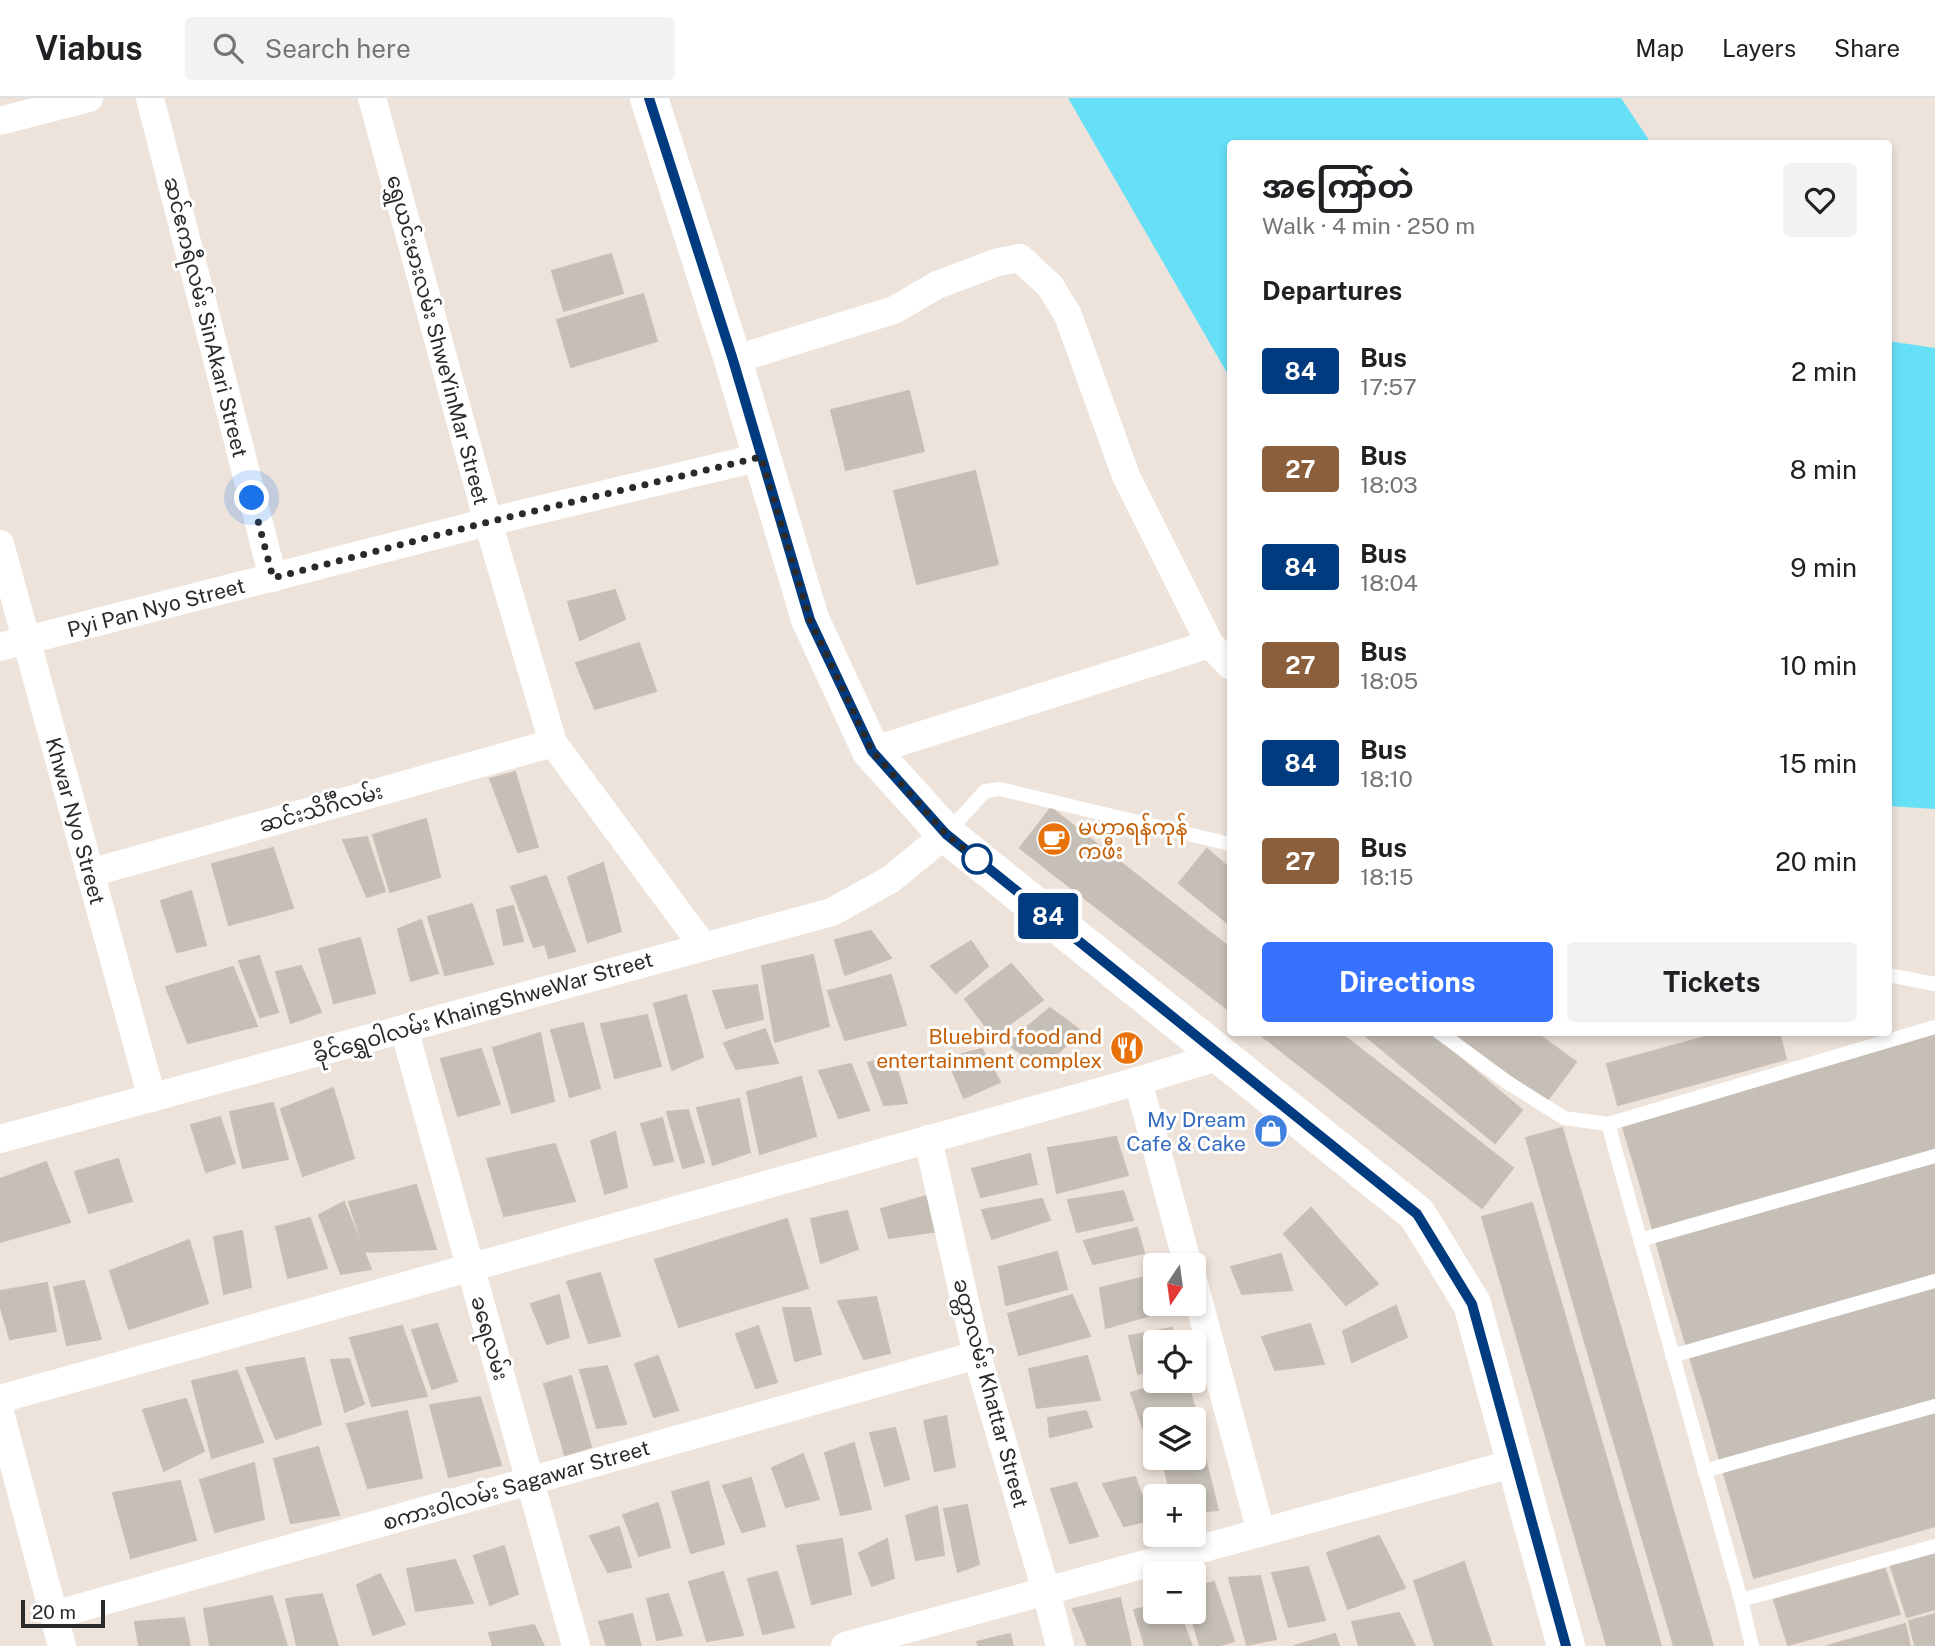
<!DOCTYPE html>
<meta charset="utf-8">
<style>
body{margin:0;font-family:"Public Sans","Noto Sans Myanmar",sans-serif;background:#f2f2f2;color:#202124;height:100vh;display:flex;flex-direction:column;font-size:26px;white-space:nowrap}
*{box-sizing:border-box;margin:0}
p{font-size:23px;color:#757577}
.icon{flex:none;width:38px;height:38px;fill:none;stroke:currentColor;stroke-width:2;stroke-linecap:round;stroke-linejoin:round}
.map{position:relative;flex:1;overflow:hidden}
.side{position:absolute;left:1227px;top:42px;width:665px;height:896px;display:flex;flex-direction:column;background:#fff;border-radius:7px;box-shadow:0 4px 10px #0003}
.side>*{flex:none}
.badge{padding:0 14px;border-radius:5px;font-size:24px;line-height:46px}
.needle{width:46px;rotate:193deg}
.buttons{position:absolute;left:1143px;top:1155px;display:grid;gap:14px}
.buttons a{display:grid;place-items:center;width:63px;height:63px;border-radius:7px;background:#fff;box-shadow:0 4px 10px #0003;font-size:35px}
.scale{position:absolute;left:21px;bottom:18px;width:84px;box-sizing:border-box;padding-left:7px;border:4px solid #2a2a2a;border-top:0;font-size:19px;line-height:24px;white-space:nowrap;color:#2a2a2a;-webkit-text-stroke:5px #fff;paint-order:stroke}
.you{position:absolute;width:35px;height:35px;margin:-18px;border:5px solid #fff;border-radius:50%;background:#1a73e8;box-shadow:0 0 0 10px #1a73e833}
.map>.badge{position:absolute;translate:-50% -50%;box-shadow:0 0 0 4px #fff}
h2{padding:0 35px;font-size:26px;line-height:63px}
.round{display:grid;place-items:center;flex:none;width:74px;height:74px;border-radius:7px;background:#f2f2f2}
.head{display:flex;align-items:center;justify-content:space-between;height:119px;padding:0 35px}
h1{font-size:33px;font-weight:700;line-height:52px}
.cta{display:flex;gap:14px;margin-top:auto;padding:14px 35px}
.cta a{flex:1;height:80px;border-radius:7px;background:#3671ff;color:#fff;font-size:28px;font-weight:700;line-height:80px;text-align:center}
.cta a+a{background:#f2f2f2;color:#202124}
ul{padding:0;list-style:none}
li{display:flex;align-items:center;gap:21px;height:98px;padding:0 35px}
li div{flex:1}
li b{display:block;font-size:26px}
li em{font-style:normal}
li .badge{min-width:77px;font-weight:700;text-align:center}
header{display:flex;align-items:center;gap:42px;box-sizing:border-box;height:98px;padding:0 35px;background:#fff;border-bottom:2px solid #e0e0e0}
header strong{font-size:33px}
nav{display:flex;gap:38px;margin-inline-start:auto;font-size:24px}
.search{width:490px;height:63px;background:#f2f2f2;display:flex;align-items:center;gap:18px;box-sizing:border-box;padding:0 24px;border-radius:7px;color:#757577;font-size:26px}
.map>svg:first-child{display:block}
.water{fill:#66e0f7}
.building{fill:#c5bfb7;stroke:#c9bfb5;stroke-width:2}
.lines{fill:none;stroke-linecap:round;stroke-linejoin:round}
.service{stroke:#fff;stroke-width:14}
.minor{stroke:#fff;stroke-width:28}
.secondary{stroke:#fff;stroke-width:38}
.line-casing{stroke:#fff;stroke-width:16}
.line{stroke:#003b80;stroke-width:10}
.walk{stroke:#2a2a2a;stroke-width:7;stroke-dasharray:0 12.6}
.stop-dot{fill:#fff;stroke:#003b80;stroke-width:3.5}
.labels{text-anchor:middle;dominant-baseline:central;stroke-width:6;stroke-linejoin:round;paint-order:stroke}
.street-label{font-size:21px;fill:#2a2a2a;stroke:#fff}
.food-label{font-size:21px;fill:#c56008;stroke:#fff;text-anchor:start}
.shop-label{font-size:21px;fill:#366cbe;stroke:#fff;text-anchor:end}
</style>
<header>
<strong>Viabus</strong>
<div class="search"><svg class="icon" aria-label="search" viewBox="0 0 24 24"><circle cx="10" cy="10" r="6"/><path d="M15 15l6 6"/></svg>Search here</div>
<nav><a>Map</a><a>Layers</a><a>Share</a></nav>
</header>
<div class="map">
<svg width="1935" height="1548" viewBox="0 0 1935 1548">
<rect width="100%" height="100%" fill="#ede3db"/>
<g class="water">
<polygon points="1068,0 1621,0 1651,45 1230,46 1230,280"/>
<polygon points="1888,243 1935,250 1935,711 1888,708"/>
</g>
<g class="building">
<polygon points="611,156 623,195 564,213 552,173"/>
<polygon points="643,196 657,243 571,269 557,222"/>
<polygon points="909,293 924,353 846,372 831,312"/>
<polygon points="975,373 998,466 917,486 894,393"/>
<polygon points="615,492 625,521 580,542 568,504"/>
<polygon points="639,545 656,593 595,611 576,565"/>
<polygon points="515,674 538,749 518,754 490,681"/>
<polygon points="1051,710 1230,850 1230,913 1020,750"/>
<polygon points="426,721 440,779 390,794 373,737"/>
<polygon points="367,739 385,793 367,799 343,742"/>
<polygon points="273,750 293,810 229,827 212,766"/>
<polygon points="1207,751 1230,771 1230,827 1179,785"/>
<polygon points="603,765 621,833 588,844 568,779"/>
<polygon points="546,778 575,853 549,860 545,846 534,849 511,789"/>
<polygon points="191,793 206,847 177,854 161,803"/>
<polygon points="472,806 493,866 445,877 428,819"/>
<polygon points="513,808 523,843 504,847 497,812"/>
<polygon points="421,822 438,875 411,883 398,831"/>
<polygon points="871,833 891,860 845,877 835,842"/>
<polygon points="360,840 375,895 334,905 319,851"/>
<polygon points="971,843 988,868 956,895 931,868"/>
<polygon points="813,857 829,928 775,944 762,868"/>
<polygon points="259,858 278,914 260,919 239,863"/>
<polygon points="1011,866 1043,902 993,938 965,901"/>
<polygon points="301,868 321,914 291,925 276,874"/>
<polygon points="233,869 257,928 188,945 166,889"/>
<polygon points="891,877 906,927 845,942 828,893"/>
<polygon points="757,887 763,921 726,930 713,893"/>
<polygon points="686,897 703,959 672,972 654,906"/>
<polygon points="1050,910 1081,933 1043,969 1007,946"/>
<polygon points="647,917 661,968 615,980 601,926"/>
<polygon points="583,925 600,990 570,999 551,932"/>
<polygon points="765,931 778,965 736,971 724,945"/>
<polygon points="1257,934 1339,934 1513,1070 1482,1110"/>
<polygon points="1361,934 1429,934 1522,1012 1495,1045"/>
<polygon points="1452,934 1535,934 1576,964 1546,1004"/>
<polygon points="1723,934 1779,934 1786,961 1618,1007 1607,966"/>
<polygon points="540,935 554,1003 512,1015 493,950"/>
<polygon points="1935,936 1935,998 1767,1046 1751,989"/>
<polygon points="481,951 500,1006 458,1018 441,961"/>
<polygon points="982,951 1000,984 964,1000 947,960"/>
<polygon points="893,958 907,1005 884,1007 868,965"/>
<polygon points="851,966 869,1012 839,1020 819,973"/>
<polygon points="801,979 816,1038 760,1056 747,994"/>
<polygon points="1751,989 1767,1046 1639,1082 1622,1026"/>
<polygon points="333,990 354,1060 303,1078 281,1011"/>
<polygon points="1935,998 1935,1059 1784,1102 1767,1046"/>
<polygon points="739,1001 750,1054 713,1067 697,1010"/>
<polygon points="273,1005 288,1061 243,1070 230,1014"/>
<polygon points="688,1012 704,1064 683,1070 667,1014"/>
<polygon points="220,1019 235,1065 206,1074 191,1027"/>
<polygon points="662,1020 673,1063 654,1067 641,1026"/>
<polygon points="1562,1030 1619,1224 1582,1234 1526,1040"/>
<polygon points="615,1034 627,1089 605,1096 591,1043"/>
<polygon points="1116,1039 1128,1077 1057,1095 1048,1050"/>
<polygon points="555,1046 575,1103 504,1118 487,1061"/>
<polygon points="1767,1046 1784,1102 1655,1139 1639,1082"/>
<polygon points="1030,1056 1037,1086 981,1099 972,1071"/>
<polygon points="1935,1059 1935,1121 1800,1159 1784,1102"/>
<polygon points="118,1061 132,1103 89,1115 75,1074"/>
<polygon points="46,1064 70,1124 0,1144 0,1081"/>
<polygon points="416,1087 436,1151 365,1154 349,1104"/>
<polygon points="1123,1093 1133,1122 1077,1134 1068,1102"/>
<polygon points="930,1097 940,1133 889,1140 881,1111"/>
<polygon points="1042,1101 1050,1122 992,1141 982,1112"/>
<polygon points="1784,1102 1800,1159 1671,1196 1655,1139"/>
<polygon points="344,1104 371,1171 341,1176 319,1117"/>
<polygon points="1532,1105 1604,1352 1554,1366 1482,1119"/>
<polygon points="1311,1110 1378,1186 1346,1207 1284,1136"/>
<polygon points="847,1113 858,1151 821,1165 811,1121"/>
<polygon points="310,1120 327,1170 288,1180 276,1129"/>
<polygon points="787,1121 808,1190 679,1229 655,1162"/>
<polygon points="1935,1121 1935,1182 1817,1216 1800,1159"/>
<polygon points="1137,1130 1144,1155 1093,1166 1084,1143"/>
<polygon points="242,1133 251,1189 224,1196 214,1139"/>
<polygon points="189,1142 208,1205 129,1231 110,1173"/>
<polygon points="1057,1154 1067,1191 1006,1207 999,1169"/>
<polygon points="1281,1156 1292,1192 1242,1196 1231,1169"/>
<polygon points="1800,1159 1817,1216 1688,1253 1671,1196"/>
<polygon points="600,1175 620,1238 589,1245 567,1184"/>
<polygon points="1146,1179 1154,1216 1106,1230 1100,1190"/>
<polygon points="1935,1182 1935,1244 1833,1273 1817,1216"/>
<polygon points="84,1183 101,1241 67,1247 54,1189"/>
<polygon points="47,1185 56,1233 10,1241 0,1207 0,1193"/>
<polygon points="559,1197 569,1239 547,1246 531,1206"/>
<polygon points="1072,1197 1090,1238 1019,1257 1008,1216"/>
<polygon points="876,1199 890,1255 864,1261 838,1203"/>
<polygon points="1396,1208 1407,1239 1352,1264 1343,1233"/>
<polygon points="783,1210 810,1210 821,1256 795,1263"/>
<polygon points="1817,1216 1833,1273 1705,1309 1688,1253"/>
<polygon points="1619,1224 1675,1419 1639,1429 1582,1234"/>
<polygon points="437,1226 457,1283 432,1291 412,1232"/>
<polygon points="1310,1226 1324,1266 1275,1272 1262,1239"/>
<polygon points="402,1228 427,1298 372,1308 350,1240"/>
<polygon points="758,1228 777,1284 756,1290 736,1236"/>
<polygon points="1172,1230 1177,1244 1155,1244 1155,1270 1138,1276 1129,1238"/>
<polygon points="1935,1244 1935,1305 1850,1330 1833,1273"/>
<polygon points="658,1258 678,1312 654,1319 635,1266"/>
<polygon points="1087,1258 1100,1302 1037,1310 1029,1271"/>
<polygon points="304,1260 321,1326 276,1341 246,1270"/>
<polygon points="349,1261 364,1306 345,1314 331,1262"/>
<polygon points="607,1268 626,1326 597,1330 580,1272"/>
<polygon points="237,1273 263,1344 212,1360 192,1283"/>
<polygon points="1833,1273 1850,1330 1721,1366 1705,1309"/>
<polygon points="571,1278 591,1349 565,1357 544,1286"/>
<polygon points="1169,1283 1187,1283 1197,1318 1186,1321 1155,1321 1155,1330 1144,1333 1131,1295"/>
<polygon points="480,1299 501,1367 449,1379 430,1307"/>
<polygon points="186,1301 204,1353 164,1373 143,1312"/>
<polygon points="1935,1305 1935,1367 1866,1387 1850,1330"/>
<polygon points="407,1313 422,1380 368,1390 347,1326"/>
<polygon points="1086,1313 1092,1329 1050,1339 1048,1320"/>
<polygon points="946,1318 955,1369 935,1373 924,1323"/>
<polygon points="895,1330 909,1381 885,1388 870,1335"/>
<polygon points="1850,1330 1866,1387 1738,1423 1721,1366"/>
<polygon points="854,1345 871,1411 841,1417 825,1355"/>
<polygon points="318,1349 339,1417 291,1425 274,1361"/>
<polygon points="1203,1352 1218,1412 1194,1414 1194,1398 1171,1398 1162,1360 1194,1360 1194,1353"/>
<polygon points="1604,1352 1661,1548 1607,1548 1554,1366"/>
<polygon points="803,1356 819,1401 786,1409 772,1370"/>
<polygon points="254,1365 264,1421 215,1434 200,1382"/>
<polygon points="1935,1367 1935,1428 1883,1443 1866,1387"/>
<polygon points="1135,1379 1151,1422 1124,1428 1103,1386"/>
<polygon points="751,1380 765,1428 742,1434 723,1388"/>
<polygon points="180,1383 196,1442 131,1460 113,1395"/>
<polygon points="708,1384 724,1446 691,1455 672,1394"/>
<polygon points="1076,1385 1098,1438 1070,1445 1051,1391"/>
<polygon points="1866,1387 1883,1443 1754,1480 1738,1423"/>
<polygon points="658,1405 670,1449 639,1458 623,1417"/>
<polygon points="967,1407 979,1466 958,1474 944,1411"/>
<polygon points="937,1408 944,1457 916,1462 906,1418"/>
<polygon points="1675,1419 1713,1548 1674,1548 1639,1429"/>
<polygon points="619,1429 631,1469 608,1474 590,1438"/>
<polygon points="1379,1438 1405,1490 1348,1511 1327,1455"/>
<polygon points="842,1441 851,1496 812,1506 797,1448"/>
<polygon points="887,1441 894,1480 872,1488 859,1455"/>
<polygon points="504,1448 518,1496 490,1507 474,1458"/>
<polygon points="1935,1454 1935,1511 1907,1519 1890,1466"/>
<polygon points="455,1462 473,1505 416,1513 407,1471"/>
<polygon points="1464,1464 1492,1548 1435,1548 1414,1483"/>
<polygon points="1308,1469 1325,1522 1289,1529 1272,1475"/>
<polygon points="1885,1471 1900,1516 1788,1547 1774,1502"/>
<polygon points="723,1474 743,1537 707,1543 689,1484"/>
<polygon points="777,1474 794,1529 763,1536 748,1481"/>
<polygon points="380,1476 405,1526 373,1537 357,1487"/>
<polygon points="1260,1478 1276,1541 1247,1547 1229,1480"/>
<polygon points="1214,1484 1234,1543 1217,1548 1200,1548 1190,1514 1194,1514 1194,1489"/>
<polygon points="322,1496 338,1548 297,1548 286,1501"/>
<polygon points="668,1496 682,1537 657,1542 647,1501"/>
<polygon points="272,1498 287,1548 210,1548 204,1511"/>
<polygon points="1120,1500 1131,1548 1088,1548 1073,1511"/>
<polygon points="1155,1507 1155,1514 1179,1514 1192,1548 1145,1548 1134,1512"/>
<polygon points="1399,1515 1415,1548 1359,1548 1352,1524"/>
<polygon points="632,1516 641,1548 607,1548 599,1524"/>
<polygon points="1935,1516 1935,1548 1915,1548 1909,1523"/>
<polygon points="184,1520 190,1548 139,1548 135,1524"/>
<polygon points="1905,1526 1910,1548 1827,1548"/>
<polygon points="534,1527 544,1548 493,1548 489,1535"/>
<polygon points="1010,1536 1013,1548 979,1548 977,1544"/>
<polygon points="1335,1536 1339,1548 1294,1548"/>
</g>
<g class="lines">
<g class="service">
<polyline points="947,735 985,693 1000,691 1230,746"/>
<polyline points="1888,877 1935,886"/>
<polyline points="1439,934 1507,984 1564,1020 1608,1026 1935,929"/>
<polyline points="1608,1026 1741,1502 1752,1548"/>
<polyline points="1640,1142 1935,1058"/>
<polyline points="1672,1258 1935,1183"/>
<polyline points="1704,1373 1935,1308"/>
<polyline points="1741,1502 1935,1448"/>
</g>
<g class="minor">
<polyline points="150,0 273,480"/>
<polyline points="372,0 488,424 553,645 703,848"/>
<polyline points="0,23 89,0"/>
<polyline points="733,262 894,212 937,187 998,164 1020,160 1050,188 1068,217 1126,378 1210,546 871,653"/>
<path id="s1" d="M0,446L152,1000"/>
<polyline points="1210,546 1230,567"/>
<path id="s2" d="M0,549L488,424L761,359"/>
<polyline points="90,775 553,645"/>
<polyline points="404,931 576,1548"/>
<polyline points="1138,983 1188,1167"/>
<polyline points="0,1041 832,814 891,781 946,736"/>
<polyline points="928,1041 977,1257 1046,1493 1060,1548"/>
<polyline points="1194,1186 1261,1434"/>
<polyline points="0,1301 1138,983 1220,958"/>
<polyline points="0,1314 62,1548"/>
<polyline points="54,1517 977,1257"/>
<polyline points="845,1548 1515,1365"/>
</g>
<polyline class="secondary" points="649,0 733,262 810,521 871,653 946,736 1417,1116 1472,1206 1566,1548"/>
</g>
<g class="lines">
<g class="line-casing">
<polyline id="line" points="649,0 733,262 810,522 872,653 946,736 1417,1116 1472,1206 1566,1548"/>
</g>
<use href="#line" class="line"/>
<polyline class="walk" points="252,400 273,480 488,424 761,359 810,522 872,653 946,736 977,761"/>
</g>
<defs>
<g id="cafe-disc" transform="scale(1.75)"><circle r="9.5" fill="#e8710a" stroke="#fff"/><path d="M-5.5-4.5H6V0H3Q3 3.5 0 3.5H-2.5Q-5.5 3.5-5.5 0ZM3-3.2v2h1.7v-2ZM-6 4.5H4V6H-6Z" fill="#fff"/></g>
<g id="restaurant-disc" transform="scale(1.75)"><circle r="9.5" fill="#e8710a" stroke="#fff"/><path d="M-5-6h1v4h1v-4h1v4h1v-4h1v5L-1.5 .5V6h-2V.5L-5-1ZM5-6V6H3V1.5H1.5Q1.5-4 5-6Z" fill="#fff"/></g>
<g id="shop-disc" transform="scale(1.75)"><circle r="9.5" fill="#3f7fe0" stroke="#fff"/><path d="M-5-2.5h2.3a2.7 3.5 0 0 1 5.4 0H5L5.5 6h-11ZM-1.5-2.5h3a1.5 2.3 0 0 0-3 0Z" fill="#fff"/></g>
</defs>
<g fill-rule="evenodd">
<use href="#cafe-disc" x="1054" y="741"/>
<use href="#restaurant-disc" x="1127" y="950"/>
<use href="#shop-disc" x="1271" y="1033"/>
</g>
<circle class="stop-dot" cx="977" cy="761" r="14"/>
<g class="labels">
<g class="street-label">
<text transform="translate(206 219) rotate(76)">ဆင်ဧကရီလမ်း SinAkari Street</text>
<text transform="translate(438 242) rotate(75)">ရွှေယင်းမားလမ်း ShweYinMar Street</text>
<text stroke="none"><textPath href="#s2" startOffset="161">Pyi Pan Nyo Street</textPath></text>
<text transform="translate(321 710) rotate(-16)">ဆင်းသိင်္ဂီလမ်း</text>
<text stroke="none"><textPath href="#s1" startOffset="287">Khwar Nyo Street</textPath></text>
<text transform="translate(483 909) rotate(-16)">ခိုင်ရွှေဝါလမ်း KhaingShweWar Street</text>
<text transform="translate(490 1240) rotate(74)">ခရေလမ်း</text>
<text transform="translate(991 1295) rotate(75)">ခတ္တာလမ်း Khattar Street</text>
<text transform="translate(516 1387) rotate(-16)">စကားဝါလမ်း Sagawar Street</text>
</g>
<g class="food-label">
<text x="1078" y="729">မဟာရန်ကုန်<tspan x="1078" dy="24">ကဖီး</tspan></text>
<text x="1102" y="938" text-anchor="end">Bluebird food and<tspan x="1102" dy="24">entertainment complex</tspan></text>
</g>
<g class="shop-label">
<text x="1246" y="1021">My Dream<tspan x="1246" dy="24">Cafe &amp; Cake</tspan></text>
</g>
</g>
</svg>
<div class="buttons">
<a><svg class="needle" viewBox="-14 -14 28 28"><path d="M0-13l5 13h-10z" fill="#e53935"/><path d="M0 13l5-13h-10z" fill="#757577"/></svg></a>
<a><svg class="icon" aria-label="locate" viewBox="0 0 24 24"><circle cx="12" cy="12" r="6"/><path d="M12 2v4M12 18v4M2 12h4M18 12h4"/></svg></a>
<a><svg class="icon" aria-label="layers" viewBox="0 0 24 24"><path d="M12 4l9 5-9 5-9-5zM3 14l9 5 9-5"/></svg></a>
<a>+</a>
<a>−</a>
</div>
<div class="scale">20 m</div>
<div class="you" style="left:252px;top:400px"></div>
<b class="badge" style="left:1048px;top:818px;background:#003b80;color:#fff">84</b>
<section class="side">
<div class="head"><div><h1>အကြော်တဲ</h1><p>Walk · 4 min · 250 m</p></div><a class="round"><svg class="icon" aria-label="heart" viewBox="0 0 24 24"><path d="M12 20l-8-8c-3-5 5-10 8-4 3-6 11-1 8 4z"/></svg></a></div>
<h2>Departures</h2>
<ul>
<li><span class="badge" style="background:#003b80;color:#fff">84</span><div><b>Bus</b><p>17:57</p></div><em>2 min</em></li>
<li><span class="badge" style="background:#8b5e3c;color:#fff">27</span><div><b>Bus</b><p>18:03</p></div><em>8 min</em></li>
<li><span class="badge" style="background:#003b80;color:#fff">84</span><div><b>Bus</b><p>18:04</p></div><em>9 min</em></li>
<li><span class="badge" style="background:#8b5e3c;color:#fff">27</span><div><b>Bus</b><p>18:05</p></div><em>10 min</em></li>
<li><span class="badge" style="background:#003b80;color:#fff">84</span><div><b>Bus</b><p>18:10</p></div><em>15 min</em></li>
<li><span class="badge" style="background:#8b5e3c;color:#fff">27</span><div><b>Bus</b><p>18:15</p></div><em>20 min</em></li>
</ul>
<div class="cta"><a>Directions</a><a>Tickets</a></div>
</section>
</div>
